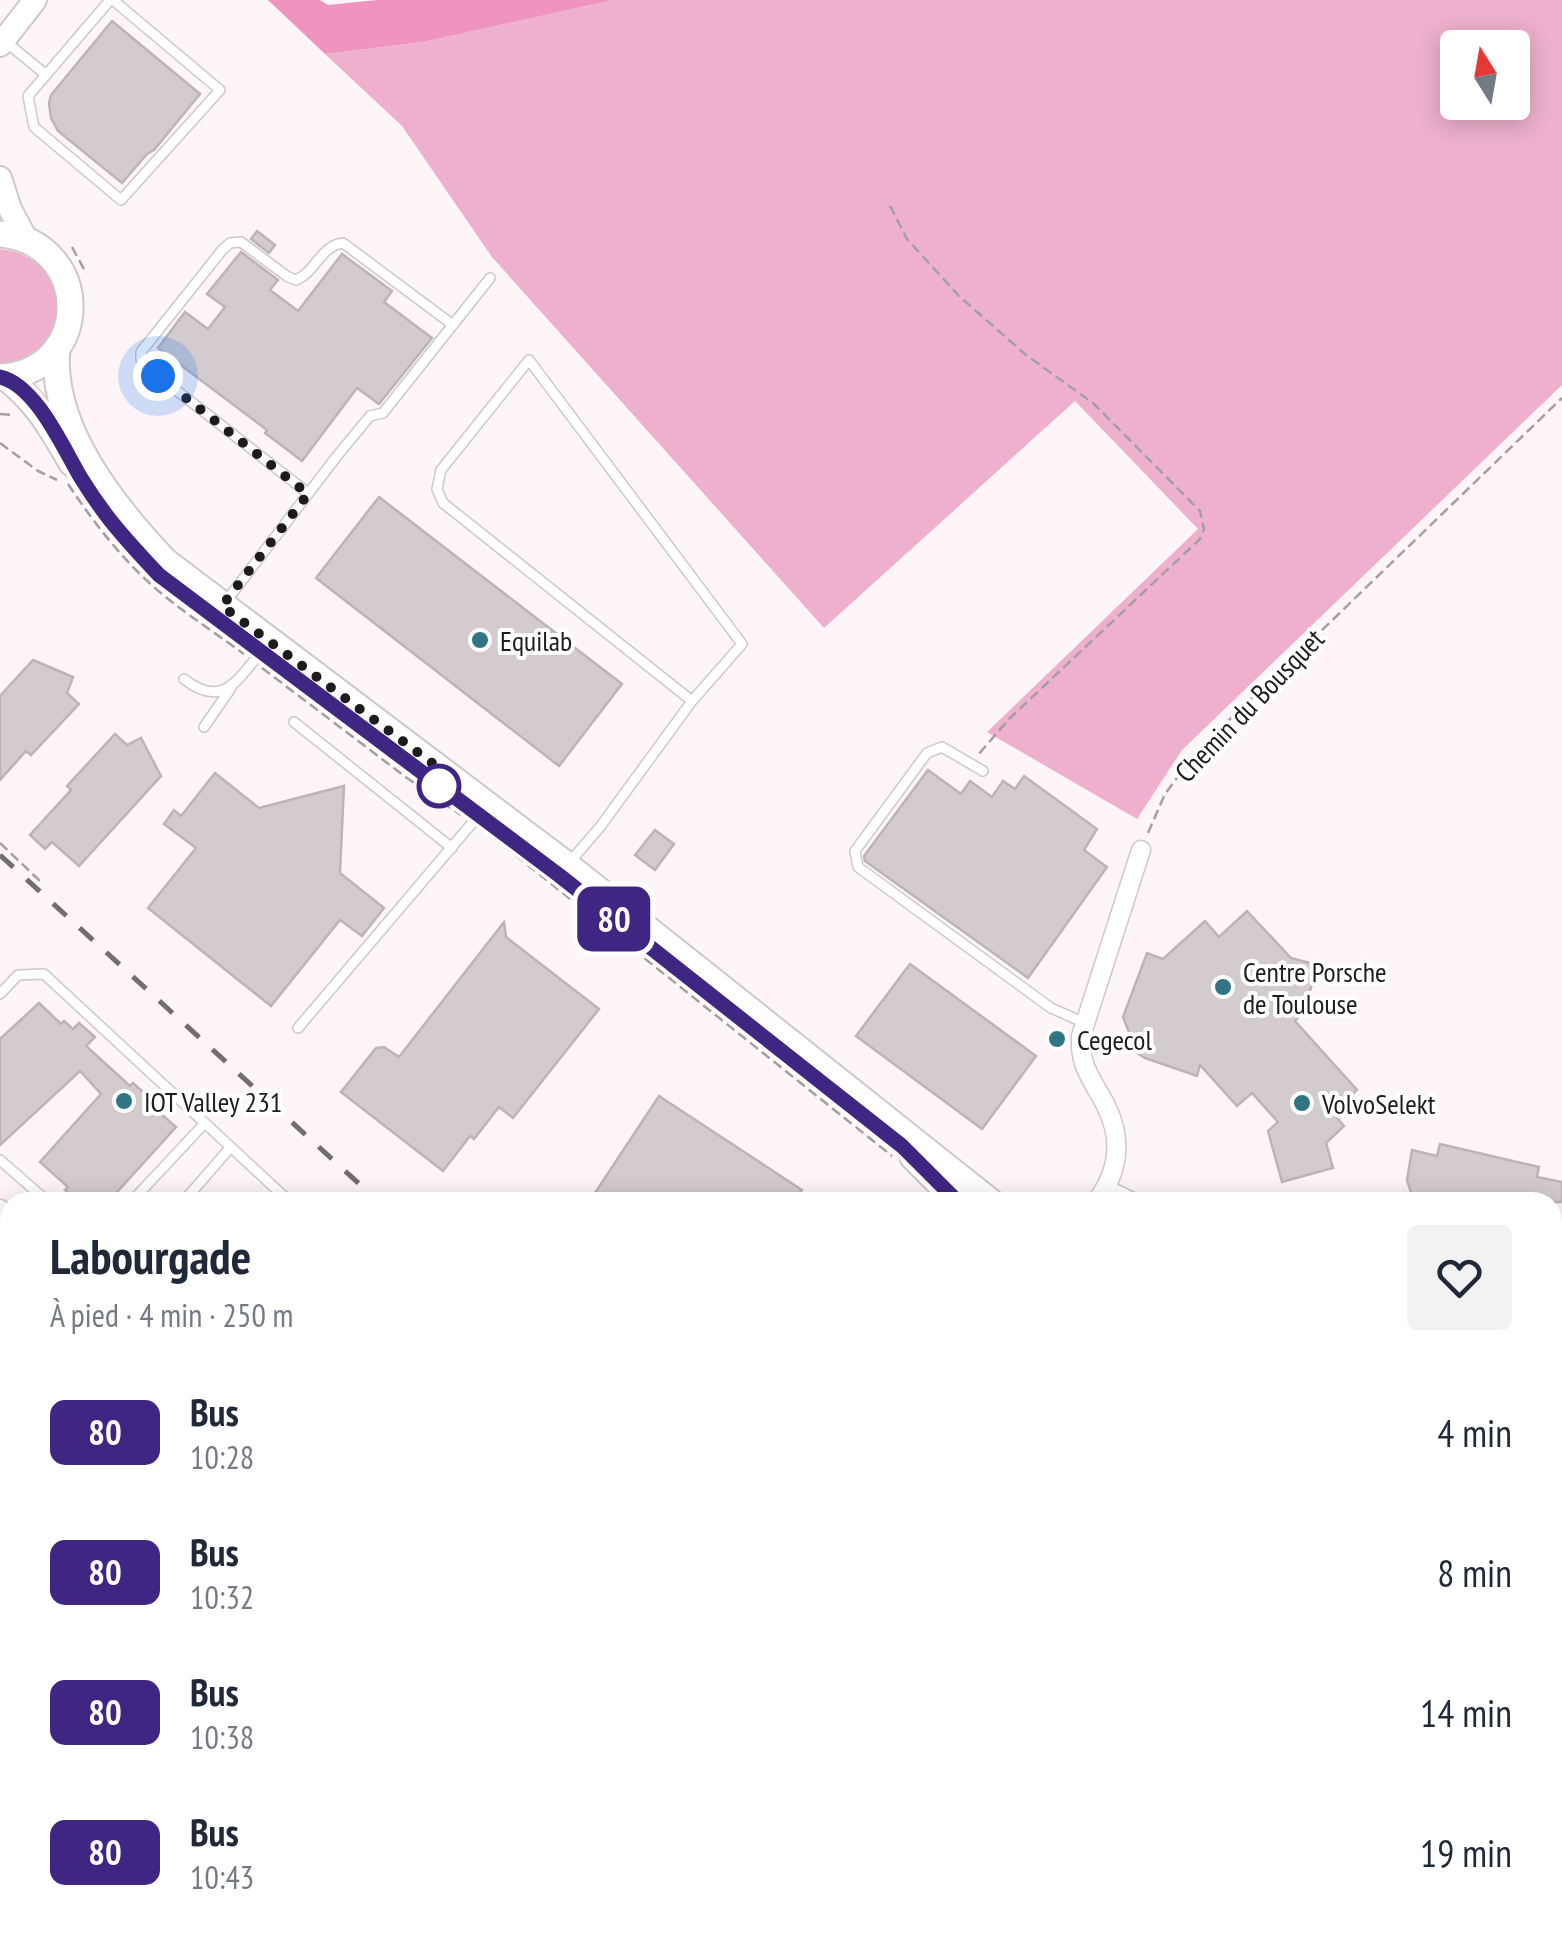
<!DOCTYPE html>
<html lang="fr">
<meta charset="utf-8">
<style>
body{margin:0;font-family:"PT Sans Narrow",sans-serif;background:#f2f2f3;color:#1f2937;height:100vh;display:flex;flex-direction:column;font-size:38px;white-space:nowrap}
*{box-sizing:border-box;margin:0}
p{font-size:32px;color:#747a83}
.icon{flex:none;width:55px;height:55px;fill:none;stroke:currentColor;stroke-width:2;stroke-linecap:round;stroke-linejoin:round}
.map{position:relative;flex:1;overflow:hidden}
.side{position:absolute;left:0px;top:1192px;width:1562px;height:752px;display:flex;flex-direction:column;background:#fff;border-radius:30px 30px 0 0;box-shadow:0 5px 25px #0003}
.side>*{flex:none}
.badge{padding:0 20px;border-radius:15px;font-size:35px;line-height:65px}
.needle{width:65px;rotate:349deg}
.tools{position:absolute;left:1440px;top:30px;display:grid;gap:20px}
.tools a{display:grid;place-items:center;width:90px;height:90px;border-radius:10px;background:#fff;box-shadow:0 5px 25px #0003;font-size:50px}
.you{position:absolute;width:50px;height:50px;margin:-25px;border:8px solid #fff;border-radius:50%;background:#1a73e8;box-shadow:0 0 0 15px #1a73e833}
.map>.badge{position:absolute;translate:-50% -50%;box-shadow:0 0 0 5px #fff}
.round{display:grid;place-items:center;flex:none;width:105px;height:105px;border-radius:10px;background:#f2f2f3}
.head{display:flex;align-items:center;justify-content:space-between;height:170px;padding:0 50px}
h1{font-size:48px;font-weight:800;line-height:75px}
ul{padding:0;list-style:none}
li{display:flex;align-items:center;gap:30px;height:140px;padding:0 50px}
li div{flex:1}
li b{display:block;font-size:38px}
li em{font-style:normal}
li .badge{min-width:110px;font-weight:700;text-align:center}
.map>svg:first-child{display:block}
.green{fill:#eeb0cc;fill-rule:evenodd}
.forest{fill:#ee94bf}
.lines{fill:none;stroke-linecap:round;stroke-linejoin:round}
.stream{stroke:#a4e8f9;stroke-width:5}
.building{fill:#d3cbce;stroke:#bcb4b7;stroke-width:2.5}
.service-casing{stroke:#cfc7ca;stroke-width:12}
.minor-casing{stroke:#cfc7ca;stroke-width:21}
.tertiary-casing{stroke:#cfc7ca;stroke-width:26}
.secondary-casing{stroke:#cfc7ca;stroke-width:29}
.path{stroke:#a59fa1;stroke-width:2.5;stroke-dasharray:10 5;stroke-linecap:butt}
.service{stroke:#fff;stroke-width:9}
.minor{stroke:#fff;stroke-width:18}
.tertiary{stroke:#fff;stroke-width:22}
.secondary{stroke:#fff;stroke-width:25}
.rail{stroke:#726e6f;stroke-width:5;stroke-dasharray:18 18;stroke-linecap:butt}
.line-casing{stroke:#fff;stroke-width:22}
.line{stroke:#3f2682;stroke-width:15}
.walk{stroke:#1e1b1c;stroke-width:10;stroke-dasharray:0 18}
.poi-dot{fill:#317585;stroke:#fff;stroke-width:4}
.stop-dot{fill:#fff;stroke:#3f2682;stroke-width:5}
.labels{text-anchor:middle;dominant-baseline:central;stroke-width:8;stroke-linejoin:round;paint-order:stroke}
.poi-label{font-size:28px;fill:#1e1b1c;stroke:#fff;text-anchor:start}
.street-label{font-size:28px;fill:#1e1b1c;stroke:#fff}
</style>
<div class="map">
<svg width="1562" height="1943" viewBox="0 0 1562 1943">
<rect width="100%" height="100%" fill="#fdf5f8"/>
<g class="green">
<path d="M613,0H1562V385L1182,750L1137,819L987,732L1198,529L1075,401L824,628L492,257L402,126L325,54L423,42ZM1458,48H1512V102H1458Z"/>
<path d="M0,249C77,257 76,360 0,363Z"/>
</g>
<polygon class="forest" points="268,0 320,0 328,5 377,0 613,0 423,42 325,54"/>
<g class="lines">
<polyline class="stream" points="0,1391 10,1387"/>
</g>
<g class="building">
<polygon points="112,21 200,94 154,150 147,154 122,183 58,131 51,118 49,103 51,95"/>
<polygon points="257,231 275,245 269,253 251,239"/>
<polygon points="241,252 278,280 270,290 298,311 342,254 392,291 384,302 432,338 379,404 357,388 302,461 265,433 267,430 158,348 185,312 208,329 225,307 207,294"/>
<polygon points="379,497 622,684 559,766 316,578"/>
<polygon points="33,660 73,677 67,693 79,704 31,755 26,751 0,780 0,696"/>
<polygon points="115,734 127,745 141,738 161,776 79,866 52,842 45,849 30,835 71,790 67,786"/>
<polygon points="928,770 961,794 970,781 992,797 1003,781 1015,789 1024,776 1097,829 1084,850 1107,867 1028,978 865,861 864,856"/>
<polygon points="215,773 259,808 344,786 340,873 384,908 362,936 340,920 271,1006 148,908 196,848 164,824 174,810 181,816"/>
<polygon points="655,830 674,844 655,870 635,855"/>
<polygon points="1247,911 1291,958 1317,965 1305,1010 1295,1021 1357,1090 1332,1112 1344,1126 1326,1143 1333,1168 1282,1182 1268,1131 1278,1122 1252,1093 1237,1106 1200,1065 1197,1076 1145,1058 1137,1053 1123,1017 1147,953 1163,959 1205,921 1219,937"/>
<polygon points="504,922 506,937 599,1009 513,1118 499,1107 474,1139 470,1136 443,1171 341,1092 376,1048 384,1047 399,1057"/>
<polygon points="910,964 1036,1056 982,1129 856,1036"/>
<polygon points="39,1003 61,1024 64,1021 73,1029 79,1023 95,1037 86,1046 130,1086 133,1083 161,1108 159,1112 176,1127 108,1202 79,1202 65,1190 68,1187 40,1162 101,1094 80,1071 0,1145 0,1039"/>
<polygon points="659,1096 802,1190 793,1202 589,1202"/>
<polygon points="1440,1144 1539,1167 1537,1177 1562,1182 1562,1202 1414,1202 1407,1180 1412,1150 1437,1156"/>
</g>
<g class="lines">
<g class="service-casing">
<g id="service">
<polyline points="110,0 28,96 34,127 121,200 220,90 113,0"/>
<polyline points="6,42 45,74"/>
<path d="M308,493L144,365L141,359V352L223,249L230,243L241,242L288,277L296,280C316,272 320,246 343,243L453,325"/>
<polyline points="224,604 337,456 370,416 383,413 490,278"/>
<path d="M184,679C222,709 237,681 261,652"/>
<polyline points="294,722 452,848"/>
<polyline points="204,727 231,688"/>
<polyline points="983,771 942,747 927,753 855,851 858,867 1051,1008 1085,1023"/>
<polyline points="569,863 600,827 692,701 443,503 437,489 441,470 529,360 742,644 692,701"/>
<polyline points="0,994 18,975 44,974 290,1202"/>
<polyline points="298,1028 479,815"/>
<polyline points="0,1160 48,1202"/>
<polyline points="131,1202 204,1124"/>
<polyline points="183,1202 230,1148"/>
<polyline points="0,1408 10,1404"/>
<polyline points="1552,1515 1562,1503"/>
</g>
</g>
<g class="minor-casing">
<g id="minor">
<polyline points="1106,1189 1132,1202"/>
<path d="M1096,1202C1118,1173 1123,1141 1107,1108C1094,1081 1079,1068 1081,1036L1141,850"/>
<polyline points="0,1209 10,1217"/>
<polyline points="1552,1310 1562,1312"/>
<polyline points="0,1722 10,1702"/>
<polyline points="0,1892 10,1895"/>
<polyline points="351,1935 373,1943"/>
<polyline points="1225,1935 1234,1943"/>
<polyline points="1472,1935 1481,1943"/>
<polyline points="1062,1943 1062,1935"/>
<polyline points="1368,1943 1375,1935"/>
</g>
</g>
<g class="tertiary-casing">
<g id="tertiary">
<polyline points="0,45 35,0"/>
<polyline points="0,178 10,209 26,239"/>
</g>
</g>
<g class="secondary-casing">
<g id="secondary">
<path d="M0,234C94,243 93,372 0,377"/>
<path d="M57,348C49,427 114,507 165,561L567,865L991,1202"/>
<path d="M5,377C38,402 51,428 72,463"/>
<polyline points="913,1157 958,1202"/>
<polyline points="1552,1640 1562,1647"/>
</g>
</g>
<g class="path">
<polyline points="890,206 907,239 959,296 1026,355 1093,403 1200,511 1204,529 1200,539 1009,719 978,755"/>
<polyline points="72,247 85,271"/>
<polyline points="0,414 12,415"/>
<polyline points="0,443 38,471 57,480"/>
<path d="M68,484C90,517 114,549 143,577C173,606 210,629 244,654"/>
<polyline points="262,668 407,778 461,815"/>
<polyline points="1148,833 1165,794 1196,752 1562,398"/>
<polyline points="0,843 41,882"/>
<polyline points="504,846 892,1156"/>
<path d="M1025,1202C1045,1191 1057,1193 1077,1202"/>
</g>
<use href="#service" class="service"/>
<use href="#minor" class="minor"/>
<use href="#tertiary" class="tertiary"/>
<use href="#secondary" class="secondary"/>
<g class="rail">
<polyline points="0,855 379,1202"/>
<polyline points="1180,1935 1188,1943"/>
</g>
</g>
<g class="lines">
<g class="line-casing">
<path id="line" d="M0,377C36,385 63,448 81,478C89,491 98,504 107,516C123,537 141,556 159,575L560,876L902,1146L958,1202"/>
</g>
<use href="#line" class="line"/>
<polyline class="walk" points="158,376 308,494 222,606 452,778 439,786"/>
</g>
<g class="poi-dot">
<circle cx="480" cy="640" r="10"/>
<circle cx="1223" cy="987" r="10"/>
<circle cx="1057" cy="1039" r="10"/>
<circle cx="124" cy="1101" r="10"/>
<circle cx="1302" cy="1103" r="10"/>
</g>
<circle class="stop-dot" cx="439" cy="786" r="20"/>
<g class="labels">
<g class="poi-label">
<text x="500" y="640">Equilab</text>
<text x="1243" y="971">Centre Porsche<tspan x="1243" dy="32">de Toulouse</tspan></text>
<text x="1077" y="1039">Cegecol</text>
<text x="144" y="1101">IOT Valley 231</text>
<text x="1322" y="1103">VolvoSelekt</text>
</g>
<g class="street-label">
<text transform="translate(1249 705) rotate(-46)">Chemin du Bousquet</text>
</g>
</g>
</svg>
<div class="tools">
<a><svg class="needle" viewBox="-14 -14 28 28"><path d="M0-13l5 13h-10z" fill="#e53935"/><path d="M0 13l5-13h-10z" fill="#747a83"/></svg></a>
</div>
<div class="you" style="left:158px;top:376px"></div>
<b class="badge" style="left:614px;top:919px;background:#3f2682;color:#fff">80</b>
<section class="side">
<div class="head"><div><h1>Labourgade</h1><p>À pied · 4 min · 250 m</p></div><a class="round"><svg class="icon" aria-label="heart" viewBox="0 0 24 24"><path d="M12 20l-8-8c-3-5 5-10 8-4 3-6 11-1 8 4z"/></svg></a></div>
<ul>
<li><span class="badge" style="background:#3f2682;color:#fff">80</span><div><b>Bus</b><p>10:28</p></div><em>4 min</em></li>
<li><span class="badge" style="background:#3f2682;color:#fff">80</span><div><b>Bus</b><p>10:32</p></div><em>8 min</em></li>
<li><span class="badge" style="background:#3f2682;color:#fff">80</span><div><b>Bus</b><p>10:38</p></div><em>14 min</em></li>
<li><span class="badge" style="background:#3f2682;color:#fff">80</span><div><b>Bus</b><p>10:43</p></div><em>19 min</em></li>
</ul>
</section>
</div>
